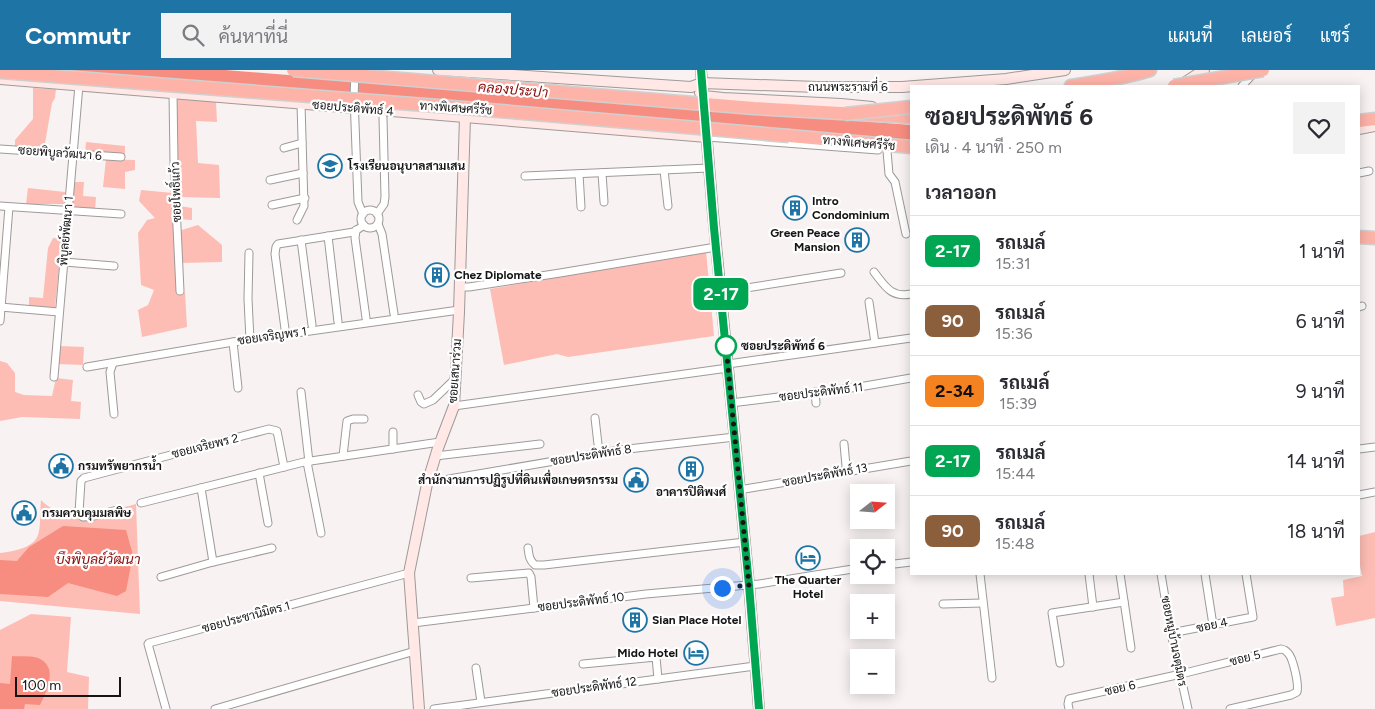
<!DOCTYPE html>
<html lang="th">
<meta charset="utf-8">
<style>
body{margin:0;font-family:Figtree,Sarabun,sans-serif;background:#f2f2f3;color:#2b2b33;height:100vh;display:flex;flex-direction:column;font-size:19px;white-space:nowrap}
*{box-sizing:border-box;margin:0}
p{font-size:16px;color:#7c7c81}
.icon{flex:none;width:28px;height:28px;fill:none;stroke:currentColor;stroke-width:2;stroke-linecap:round;stroke-linejoin:round}
.map{position:relative;flex:1;overflow:hidden}
.panel{position:absolute;left:910px;top:15px;width:450px;height:490px;display:flex;flex-direction:column;background:#fff;border-radius:0px;box-shadow:0 2px 12px #0003}
.panel>*{flex:none}
.badge{padding:0 10px;border-radius:8px;font-size:18px;line-height:32px}
.needle{width:32px;rotate:73deg}
.buttons{position:absolute;left:850px;top:414px;display:grid;gap:10px}
.buttons a{display:grid;place-items:center;width:45px;height:45px;border-radius:0px;background:#fff;box-shadow:0 2px 12px #0003;font-size:25px}
.scale{position:absolute;left:15px;bottom:12px;width:106px;box-sizing:border-box;padding-left:5px;border:2px solid #161414;border-top:0;font-size:14px;line-height:18px;white-space:nowrap;color:#161414;-webkit-text-stroke:4px #fff;paint-order:stroke}
.you{position:absolute;width:25px;height:25px;margin:-12px;border:4px solid #fff;border-radius:50%;background:#1a73e8;box-shadow:0 0 0 8px #1a73e833}
.map>.badge{position:absolute;translate:-50% -50%;box-shadow:0 0 0 2px #fff}
h2{padding:0 15px;font-size:19px;line-height:45px}
.round{display:grid;place-items:center;flex:none;width:52px;height:52px;border-radius:0px;background:#f2f2f3}
.summary{display:flex;align-items:center;justify-content:space-between;height:85px;padding:0 15px}
h1{font-size:24px;font-weight:700;line-height:38px}
ul{padding:0;list-style:none}
li{display:flex;align-items:center;gap:15px;height:70px;padding:0 15px;border-top:1px solid #e1e1e2}
li div{flex:1}
li b{display:block;font-size:19px}
li em{font-style:normal}
li .badge{min-width:55px;font-weight:700;text-align:center}
header{display:flex;align-items:center;gap:30px;box-sizing:border-box;height:70px;padding:0 25px;background:#1e75a5;color:#fff}
header strong{font-size:24px}
nav{display:flex;gap:28px;margin-inline-start:auto;font-size:18px}
.search{width:350px;height:45px;background:#f2f2f3;display:flex;align-items:center;gap:12px;box-sizing:border-box;padding:0 18px;border-radius:0px;color:#7c7c81;font-size:19px}
.map>svg:first-child{display:block}
.green{fill:#fdbdb4}
.water{fill:#f68d80}
.lines{fill:none;stroke-linecap:round;stroke-linejoin:round}
.street-casing{stroke:#9f9a99;stroke-width:9}
.secondary-casing{stroke:#9f9a99;stroke-width:12}
.highway-casing{stroke:#d0d0d0;stroke-width:15}
.street{stroke:#fff;stroke-width:7}
.secondary{stroke:#ffe8e5;stroke-width:10}
.highway{stroke:#feb3a8;stroke-width:12}
.highway-bridge-casing{stroke:#d0d0d0;stroke-width:15;stroke-linecap:butt}
.highway-bridge{stroke:#feb3a8;stroke-width:12}
.line-casing{stroke:#fff;stroke-width:11}
.line{stroke:#00a651;stroke-width:8}
.walk{stroke:#161414;stroke-width:5;stroke-dasharray:0 9}
.stop-dot{fill:#fff;stroke:#00a651;stroke-width:2.5}
.labels{text-anchor:middle;dominant-baseline:central;stroke-width:4.5;stroke-linejoin:round;paint-order:stroke}
.street-label{font-size:12px;fill:#161414;stroke:#fff}
.poi-label{font-size:12px;font-weight:bold;fill:#161414;stroke:#fff;text-anchor:start}
.stop-label{font-size:12px;font-weight:bold;fill:#161414;stroke:#fff;text-anchor:start}
.water-label{font-size:14px;font-style:italic;fill:#8c0c0b;stroke:#fff}
</style>
<header>
<strong>Commutr</strong>
<div class="search"><svg class="icon" aria-label="search" viewBox="0 0 24 24"><circle cx="10" cy="10" r="6"/><path d="M15 15l6 6"/></svg>ค้นหาที่นี่</div>
<nav><a>แผนที่</a><a>เลเยอร์</a><a>แชร์</a></nav>
</header>
<div class="map">
<svg width="1375" height="639" viewBox="0 0 1375 639">
<rect width="100%" height="100%" fill="#f8f2f2"/>
<g class="green">
<polygon points="33,18 56,19 55,28 52,33 44,79 15,77 15,70 33,49"/>
<polygon points="177,28 216,32 217,52 196,51 198,93 219,95 220,128 178,127 175,29"/>
<polygon points="86,72 125,76 125,86 85,83"/>
<polygon points="106,89 135,90 135,100 125,102 125,119 103,117"/>
<polygon points="73,112 84,112 83,126 96,127 95,140 72,139"/>
<polygon points="28,118 65,122 66,132 64,134 26,134"/>
<polygon points="141,120 173,123 173,135 192,138 192,150 175,149 175,157 182,160 198,155 222,175 222,192 181,193 183,222 185,222 187,257 142,267 138,240 148,235 154,220 141,215 138,163 147,150 155,148 139,131"/>
<polygon points="53,168 62,169 55,237 29,237 29,227 43,228 48,178"/>
<polygon points="706,181 714,266 568,287 557,284 504,295 490,219"/>
<polygon points="59,276 84,277 83,295 58,294"/>
<polygon points="0,291 7,293 15,303 15,322 24,325 52,326 56,308 73,310 71,331 81,332 80,349 22,347 0,351"/>
<path d="M41,430C48,437 56,443 67,440C72,438 75,437 79,436L80,449L136,434L140,544L0,531V483C11,482 34,478 38,465C41,457 40,439 41,430Z"/>
<polygon points="1375,462 1375,548 1336,556 1331,528 1344,526 1343,510 1362,506 1359,491 1359,466"/>
<polygon points="31,544 71,547 67,602 89,607 88,639 0,639 0,560"/>
</g>
<g class="water">
<polygon points="13,0 225,0 911,55 911,72"/>
<polygon points="63,456 126,460 133,485 126,521 117,526 68,513 48,527 0,524 0,490 17,491 29,477"/>
<path d="M12,586C20,587 33,585 40,589C58,598 47,621 40,635L25,634L24,639H0V613L10,614Z"/>
</g>
<g class="lines">
<g class="street-casing">
<g id="street">
<polyline points="355,3 354,27 358,132 363,144"/>
<polyline points="1242,16 1253,4"/>
<polyline points="173,23 174,92 180,221"/>
<polyline points="707,67 878,80"/>
<polyline points="284,78 302,73"/>
<polyline points="0,79 121,87"/>
<polyline points="887,81 889,104 895,112 906,164"/>
<polyline points="664,100 668,136"/>
<polyline points="602,103 604,132"/>
<polyline points="1359,103 1369,101"/>
<polyline points="579,104 581,137"/>
<polyline points="525,106 709,98"/>
<polyline points="270,110 303,103"/>
<polyline points="272,135 305,128"/>
<polyline points="0,136 121,144"/>
<circle cx="370" cy="149" r="9"/>
<polyline points="377,144 384,134 385,127 383,48"/>
<polyline points="297,150 304,136 301,34"/>
<polyline points="378,154 382,164 394,244"/>
<polyline points="356,160 355,168 366,248"/>
<polyline points="328,166 338,252"/>
<polyline points="301,170 312,255"/>
<polyline points="249,183 248,229 250,270"/>
<polyline points="64,192 114,196"/>
<path d="M874,202C885,216 891,228 911,224"/>
<polyline points="460,217 469,217 560,203 716,177"/>
<polyline points="721,222 841,203"/>
<polyline points="869,232 875,273"/>
<polyline points="0,237 59,242"/>
<polyline points="1359,237 1362,236"/>
<polyline points="0,251 9,137"/>
<polyline points="285,259 275,184 276,177 278,174 354,162 364,155"/>
<polyline points="233,272 238,318"/>
<polyline points="113,293 110,302 114,344"/>
<polyline points="728,294 911,268"/>
<polyline points="87,297 233,272 459,240"/>
<polyline points="54,307 79,15"/>
<polyline points="301,322 309,392"/>
<polyline points="815,322 816,333"/>
<polyline points="418,325 421,332 424,334 433,330 455,309"/>
<polyline points="731,333 859,317 911,308"/>
<polyline points="454,336 728,298"/>
<polyline points="595,348 599,383"/>
<polyline points="844,374 846,396 845,402"/>
<polyline points="393,379 393,362"/>
<polyline points="1359,379 1375,377"/>
<polyline points="343,386 347,351 353,349 364,349"/>
<polyline points="435,386 540,374"/>
<polyline points="307,392 321,463"/>
<polyline points="259,403 268,453"/>
<polyline points="449,409 619,380 735,367"/>
<polyline points="201,418 213,492"/>
<polyline points="739,420 911,391"/>
<polyline points="1359,425 1375,422"/>
<polyline points="141,433 304,392 440,372"/>
<polyline points="117,440 94,446 83,447 79,443 81,411 84,408 269,359 277,361 284,397"/>
<path d="M528,478C529,485 529,490 535,495H544L745,472"/>
<polyline points="886,495 911,492"/>
<polyline points="980,504 992,608"/>
<polyline points="1089,504 1093,537"/>
<polyline points="1120,504 1131,578"/>
<polyline points="1161,504 1171,563 1188,639"/>
<polyline points="1205,504 1213,555"/>
<polyline points="161,507 213,492 272,478"/>
<polyline points="471,508 529,503 531,507 534,538"/>
<polyline points="943,534 983,533"/>
<polyline points="413,553 646,524 759,514 859,498"/>
<polyline points="1171,563 1253,547 1246,504"/>
<polyline points="1060,593 1052,543 1124,532"/>
<polyline points="583,594 656,587 658,609"/>
<polyline points="476,598 481,632"/>
<polyline points="166,639 148,574 149,573 409,503"/>
<polyline points="215,639 415,581"/>
<polyline points="434,639 755,596"/>
<path d="M1069,639L1068,634L1069,629L1181,604L1281,579C1285,580 1285,580 1288,583C1293,588 1299,614 1297,622L1291,625L1230,639"/>
</g>
</g>
<g class="secondary-casing">
<g id="secondary">
<polyline points="438,0 691,17 702,13 818,17 902,17 1006,9 1065,0"/>
<polyline points="701,0 713,144 749,515 759,639"/>
<polyline points="0,9 707,67"/>
<polyline points="1184,13 1204,0"/>
<polyline points="700,23 704,26 723,28 841,34 872,37"/>
<polyline points="1359,59 1375,56"/>
<polyline points="419,639 409,503 427,414 438,378 454,336 459,242 465,47"/>
</g>
</g>
<g class="highway-casing">
<g id="highway">
<path d="M1071,16C1097,12 1124,8 1150,0"/>
<polyline points="705,34 754,38 911,47"/>
<polyline points="1359,51 1375,49"/>
<polyline points="789,66 911,77"/>
<polyline points="1359,167 1375,168"/>
</g>
</g>
<use href="#street" class="street"/>
<use href="#secondary" class="secondary"/>
<use href="#highway" class="highway"/>
<g class="highway-bridge-casing">
<g id="highway-bridge">
<polyline points="293,0 705,34"/>
<polyline points="0,2 477,39 789,66"/>
<polyline points="1174,16 1263,0"/>
<polyline points="845,44 911,37"/>
</g>
</g>
<use href="#highway-bridge" class="highway-bridge"/>
</g>
<g class="lines">
<g class="line-casing">
<polyline id="line" points="701,0 714,158 749,515 759,639"/>
</g>
<use href="#line" class="line"/>
<polyline class="walk" points="722,518 749,515 726,276"/>
</g>
<defs>
<g id="school-ring" transform="scale(1.25)"><circle r="9.5" fill="#fff" stroke="#1e75a5" stroke-width="1.5"/><path d="M0-5L7-2L0 1L-7-2ZM-4 1L0 2.5L4 1V4Q0 6-4 4Z" fill="#1e75a5"/></g>
<g id="building-ring" transform="scale(1.25)"><circle r="9.5" fill="#fff" stroke="#1e75a5" stroke-width="1.5"/><path d="M-4-6H4V6H1V3H-1V6H-4ZM-2.5-4.3h1.7v1.8h-1.7ZM.8-4.3h1.7v1.8H.8ZM-2.5-1h1.7V.8h-1.7ZM.8-1h1.7V.8H.8Z" fill="#1e75a5"/></g>
<g id="civic-ring" transform="scale(1.25)"><circle r="9.5" fill="#fff" stroke="#1e75a5" stroke-width="1.5"/><path d="M-.6-6.5H3V-4.5H.6V-3L4-1V1h2V6H-6V1h2V-1L-.6-3ZM-1.2 2.5V6h2.4V2.5Z" fill="#1e75a5"/></g>
<g id="hotel-ring" transform="scale(1.25)"><circle r="9.5" fill="#fff" stroke="#1e75a5" stroke-width="1.5"/><path d="M-6-4.5h1.5V1H6V5H4.5V3h-9V5H-6ZM-4 0a1.8 1.8 0 1 1 3.6 0ZM.5 0V-2.5h3Q6-2.5 6 0Z" fill="#1e75a5"/></g>
</defs>
<g fill-rule="evenodd">
<use href="#school-ring" x="330" y="96"/>
<use href="#building-ring" x="795" y="138"/>
<use href="#building-ring" x="857" y="170"/>
<use href="#building-ring" x="437" y="205"/>
<use href="#civic-ring" x="61" y="396"/>
<use href="#building-ring" x="691" y="399"/>
<use href="#civic-ring" x="636" y="410"/>
<use href="#civic-ring" x="24" y="443"/>
<use href="#hotel-ring" x="808" y="488"/>
<use href="#building-ring" x="635" y="550"/>
<use href="#hotel-ring" x="696" y="583"/>
</g>
<circle class="stop-dot" cx="726" cy="276" r="10"/>
<g class="labels">
<g class="street-label">
<text x="848" y="17">ถนนพระรามที่ 6</text>
<text transform="translate(353 38) rotate(5)">ซอยประดิพัทธ์ 4</text>
<text transform="translate(456 38) rotate(4)">ทางพิเศษศรีรัช</text>
<text transform="translate(859 73) rotate(5)">ทางพิเศษศรีรัช</text>
<text transform="translate(60 83) rotate(4)">ซอยพิบูลวัฒนา 6</text>
<text transform="translate(176 122) rotate(-92)">ซอยโพธิ์แก้ว</text>
<text transform="translate(66 161) rotate(-85)">พิบูลย์พัฒนา 1</text>
<text transform="translate(272 266) rotate(-8)">ซอยเจริญพร 1</text>
<text transform="translate(455 301) rotate(-86)">ซอยเสนาร่วม</text>
<text transform="translate(821 322) rotate(-7)">ซอยประดิพัทธ์ 11</text>
<text transform="translate(205 376) rotate(-14)">ซอยเจริยพร 2</text>
<text transform="translate(591 385) rotate(-9)">ซอยประดิพัทธ์ 8</text>
<text transform="translate(825 405) rotate(-10)">ซอยประดิพัทธ์ 13</text>
<text transform="translate(581 532) rotate(-7)">ซอยประดิพัทธ์ 10</text>
<text transform="translate(246 547) rotate(-15)">ซอยประชานิมิตร 1</text>
<text transform="translate(1212 555) rotate(-12)">ซอย 4</text>
<text transform="translate(1174 571) rotate(79)">ซอยหมู่บ้านจตุมิตร</text>
<text transform="translate(1245 588) rotate(-14)">ซอย 5</text>
<text transform="translate(594 617) rotate(-8)">ซอยประดิพัทธ์ 12</text>
<text transform="translate(1120 618) rotate(-13)">ซอย 6</text>
</g>
<g class="poi-label">
<text x="348" y="96">โรงเรียนอนุบาลสามเสน</text>
<text x="812" y="131">Intro<tspan x="812" dy="14">Condominium</tspan></text>
<text x="840" y="163" text-anchor="end">Green Peace<tspan x="840" dy="14">Mansion</tspan></text>
<text x="454" y="205">Chez Diplomate</text>
<text x="78" y="396">กรมทรัพยากรน้ำ</text>
<text x="618" y="410" text-anchor="end">สำนักงานการปฏิรูปที่ดินเพื่อเกษตรกรรม</text>
<text x="691" y="422" text-anchor="middle">อาคารปิติพงศ์</text>
<text x="42" y="443">กรมควบคุมมลพิษ</text>
<text x="808" y="510" text-anchor="middle">The Quarter<tspan x="808" dy="14">Hotel</tspan></text>
<text x="652" y="550">Sian Place Hotel</text>
<text x="678" y="583" text-anchor="end">Mido Hotel</text>
</g>
<g class="stop-label">
<text x="741" y="276">ซอยประดิพัทธ์ 6</text>
</g>
<g class="water-label">
<text transform="translate(513 20) rotate(5)">คลองประปา</text>
<text x="98" y="489">บึงพิบูลย์วัฒนา</text>
</g>
</g>
</svg>
<div class="buttons">
<a><svg class="needle" viewBox="-14 -14 28 28"><path d="M0-13l5 13h-10z" fill="#e53935"/><path d="M0 13l5-13h-10z" fill="#7c7c81"/></svg></a>
<a><svg class="icon" aria-label="locate" viewBox="0 0 24 24"><circle cx="12" cy="12" r="6"/><path d="M12 2v4M12 18v4M2 12h4M18 12h4"/></svg></a>
<a>+</a>
<a>−</a>
</div>
<div class="scale">100 m</div>
<div class="you" style="left:722px;top:518px"></div>
<b class="badge" style="left:721px;top:224px;background:#00a651;color:#fff">2-17</b>
<section class="panel">
<div class="summary"><div><h1>ซอยประดิพัทธ์ 6</h1><p>เดิน · 4 นาที · 250 m</p></div><a class="round"><svg class="icon" aria-label="heart" viewBox="0 0 24 24"><path d="M12 20l-8-8c-3-5 5-10 8-4 3-6 11-1 8 4z"/></svg></a></div>
<h2>เวลาออก</h2>
<ul>
<li><span class="badge" style="background:#00a651;color:#fff">2-17</span><div><b>รถเมล์</b><p>15:31</p></div><em>1 นาที</em></li>
<li><span class="badge" style="background:#8b5e3c;color:#fff">90</span><div><b>รถเมล์</b><p>15:36</p></div><em>6 นาที</em></li>
<li><span class="badge" style="background:#f58220;color:#111">2-34</span><div><b>รถเมล์</b><p>15:39</p></div><em>9 นาที</em></li>
<li><span class="badge" style="background:#00a651;color:#fff">2-17</span><div><b>รถเมล์</b><p>15:44</p></div><em>14 นาที</em></li>
<li><span class="badge" style="background:#8b5e3c;color:#fff">90</span><div><b>รถเมล์</b><p>15:48</p></div><em>18 นาที</em></li>
</ul>
</section>
</div>
